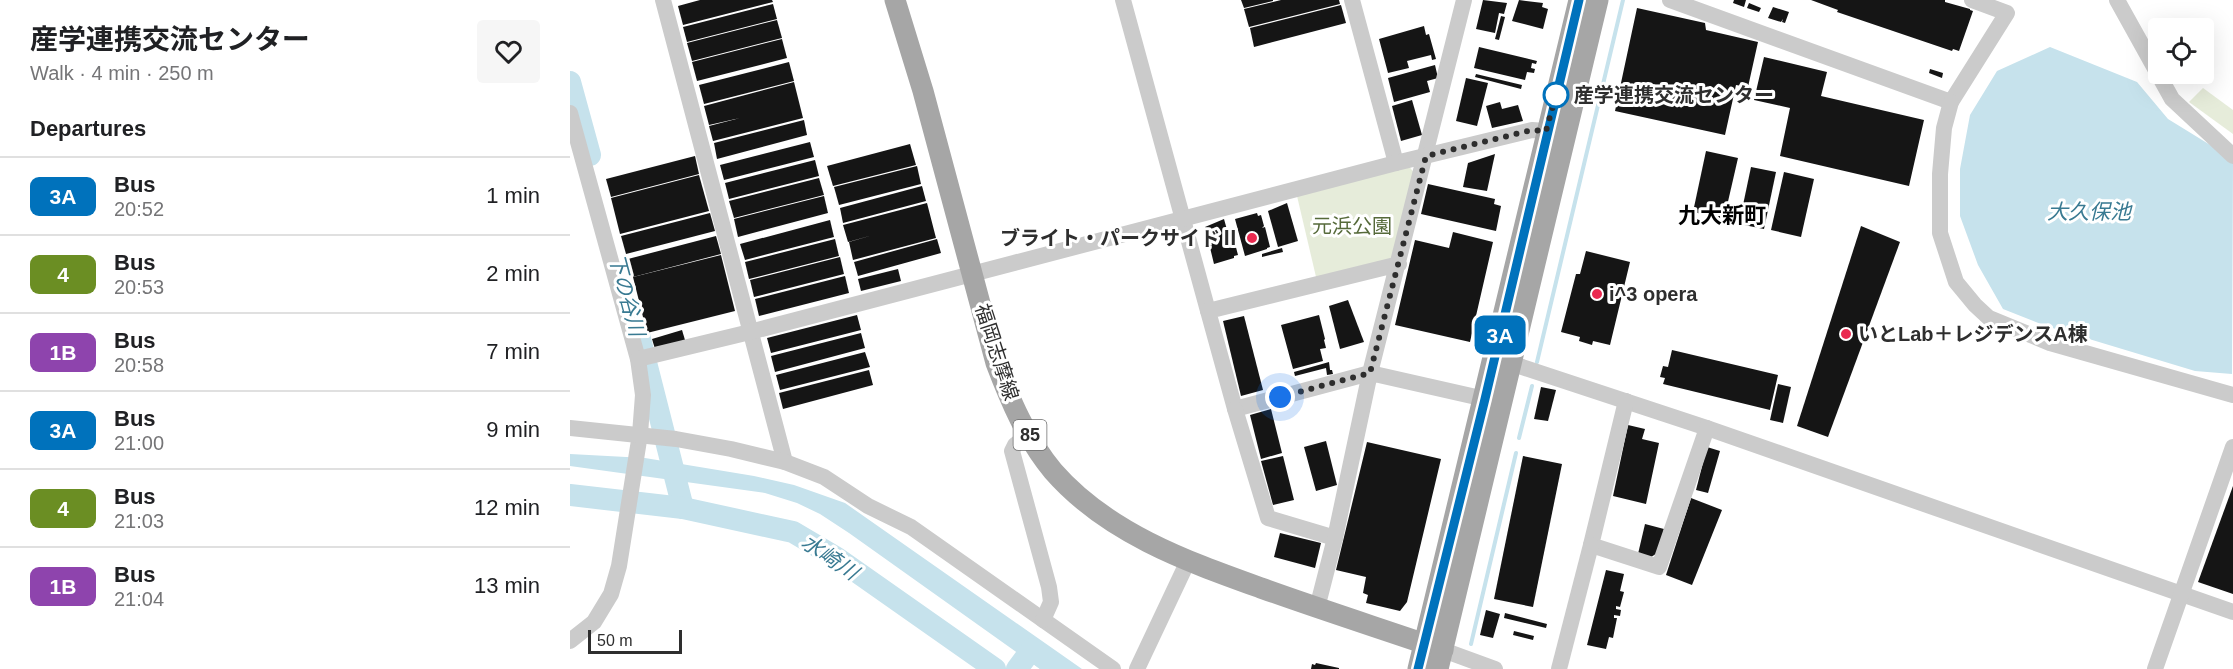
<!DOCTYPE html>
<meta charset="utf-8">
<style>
body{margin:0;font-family:Arial,"Noto Sans JP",sans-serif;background:#f6f6f6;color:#202124;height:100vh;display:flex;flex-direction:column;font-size:22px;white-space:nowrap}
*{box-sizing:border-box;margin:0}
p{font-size:20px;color:#757577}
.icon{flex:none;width:33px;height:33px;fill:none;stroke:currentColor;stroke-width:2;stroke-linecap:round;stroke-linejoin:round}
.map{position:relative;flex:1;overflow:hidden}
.drawer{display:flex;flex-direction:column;background:#fff;width:570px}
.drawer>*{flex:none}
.badge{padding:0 12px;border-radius:9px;font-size:21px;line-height:39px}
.fabs{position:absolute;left:1578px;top:18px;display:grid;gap:12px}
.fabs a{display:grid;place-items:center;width:66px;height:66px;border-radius:6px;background:#fff;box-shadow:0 6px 24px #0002;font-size:30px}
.scale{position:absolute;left:18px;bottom:15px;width:94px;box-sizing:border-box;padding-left:6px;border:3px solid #2e2e2e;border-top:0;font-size:16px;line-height:21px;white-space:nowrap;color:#2e2e2e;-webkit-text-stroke:4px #fff;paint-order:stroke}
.you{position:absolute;width:30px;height:30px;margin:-15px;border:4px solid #fff;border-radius:50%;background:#1a73e8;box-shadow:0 0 0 9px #1a73e833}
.map>.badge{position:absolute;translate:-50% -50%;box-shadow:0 0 0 3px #fff}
h2{padding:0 30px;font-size:22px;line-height:54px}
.round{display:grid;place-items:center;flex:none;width:63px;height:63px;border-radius:6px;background:#f6f6f6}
.overview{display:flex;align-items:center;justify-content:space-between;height:102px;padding:0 30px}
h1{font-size:28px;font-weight:700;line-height:45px}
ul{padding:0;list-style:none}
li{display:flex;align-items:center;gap:18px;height:78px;padding:0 30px;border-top:2px solid #e0e0e0}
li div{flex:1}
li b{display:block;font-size:22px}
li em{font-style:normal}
li .badge{min-width:66px;font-weight:700;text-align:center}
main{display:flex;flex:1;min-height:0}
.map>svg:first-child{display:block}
.green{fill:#e6ecda}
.water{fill:#c6e2ec}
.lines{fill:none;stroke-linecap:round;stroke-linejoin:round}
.stream{stroke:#c6e2ec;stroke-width:4}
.river{stroke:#c6e2ec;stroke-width:22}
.building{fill:#151515}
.minor{stroke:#cbcbcb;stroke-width:16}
.major{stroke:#a6a6a6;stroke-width:21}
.line-casing{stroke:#fff;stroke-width:14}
.line{stroke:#0072bc;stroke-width:9}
.walk{stroke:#2e2e2e;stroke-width:6;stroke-dasharray:0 10.8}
.stop-dot{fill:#fff;stroke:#0072bc;stroke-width:3}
.poi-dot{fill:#ea2a50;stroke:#fff;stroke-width:2}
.labels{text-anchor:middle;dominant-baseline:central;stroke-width:6;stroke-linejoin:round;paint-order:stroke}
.shield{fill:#fff;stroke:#6d6d6d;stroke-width:1.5}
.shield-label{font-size:18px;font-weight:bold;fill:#2e2e2e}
.stop-label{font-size:20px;font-weight:bold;fill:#2e2e2e;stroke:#fff;text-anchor:start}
.park-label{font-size:20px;fill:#566a3a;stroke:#fff}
.poi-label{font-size:20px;font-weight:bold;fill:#2e2e2e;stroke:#fff;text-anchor:start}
.street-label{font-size:20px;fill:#2e2e2e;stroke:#fff}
.water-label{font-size:21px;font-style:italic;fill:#397a92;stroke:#fff}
.quarter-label{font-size:22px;font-weight:bold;fill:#000;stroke:#fff}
</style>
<main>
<section class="drawer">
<div class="overview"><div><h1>産学連携交流センター</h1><p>Walk · 4 min · 250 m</p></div><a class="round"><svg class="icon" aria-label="heart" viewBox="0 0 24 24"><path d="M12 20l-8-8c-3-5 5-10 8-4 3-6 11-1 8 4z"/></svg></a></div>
<h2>Departures</h2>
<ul>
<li><span class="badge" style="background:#0072bc;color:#fff">3A</span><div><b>Bus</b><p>20:52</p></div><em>1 min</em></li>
<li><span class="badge" style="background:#6b8e23;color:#fff">4</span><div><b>Bus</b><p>20:53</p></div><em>2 min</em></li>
<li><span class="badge" style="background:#8e44ad;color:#fff">1B</span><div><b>Bus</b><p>20:58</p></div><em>7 min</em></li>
<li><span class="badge" style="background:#0072bc;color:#fff">3A</span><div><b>Bus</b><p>21:00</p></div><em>9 min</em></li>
<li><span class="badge" style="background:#6b8e23;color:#fff">4</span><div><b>Bus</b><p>21:03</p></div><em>12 min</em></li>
<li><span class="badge" style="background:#8e44ad;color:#fff">1B</span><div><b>Bus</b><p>21:04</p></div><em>13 min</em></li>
</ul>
</section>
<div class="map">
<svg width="1663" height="669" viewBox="0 0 1663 669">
<rect width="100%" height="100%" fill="#fff"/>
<g class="green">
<polygon points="1633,88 1663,110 1663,134 1619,102"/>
<polygon points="838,165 845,174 825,258 747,281 727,196"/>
</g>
<g class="water">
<polygon points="1480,47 1567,82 1598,119 1663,159 1662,374 1625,371 1476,326 1433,309 1408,265 1390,216 1390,169 1400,115 1427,71"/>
<polygon points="0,454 75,458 184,476 224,485 275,503 512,669 470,669 279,533 250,514 227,503 195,493 0,466"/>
</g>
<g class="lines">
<g class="stream">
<polyline points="967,362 1053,0"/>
<polyline points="949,438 962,386"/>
<polyline points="901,644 946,453"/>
</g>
<g class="river">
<polyline points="0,82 20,155"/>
<polyline points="69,335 113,508"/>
<polyline points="0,495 113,508 223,532 267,558 425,669"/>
<polyline points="447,669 462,649 488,669"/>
</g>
</g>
<g class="building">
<polygon points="130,0 202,0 203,2 113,25 108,6"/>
<polygon points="671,0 703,0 703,1 674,8"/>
<polygon points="711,0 769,0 770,4 679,27 674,9"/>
<polygon points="913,0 937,3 934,14 929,13 925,33 906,29"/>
<polygon points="949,0 973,3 972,7 978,9 973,29 942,21"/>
<polygon points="1164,0 1176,0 1174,7 1163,3"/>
<polygon points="1241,0 1375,0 1375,2 1400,9 1400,10 1403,11 1389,51 1383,49 1382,51 1267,12 1268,10"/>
<polygon points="1179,3 1191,8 1189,12 1177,8"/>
<polygon points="203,4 207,19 117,42 113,27"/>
<polygon points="771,5 776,23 684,47 680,28"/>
<polygon points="1203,7 1219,12 1215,23 1212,22 1213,19 1211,22 1198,18"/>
<polygon points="1067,8 1135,23 1136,30 1188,42 1178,87 1166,85 1155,135 1045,111"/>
<polygon points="931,16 935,17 929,40 925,39"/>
<polygon points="207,20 212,38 122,61 117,43"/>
<polygon points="854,26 856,35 859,34 866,59 862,60 861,55 837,61 839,68 818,73 809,39"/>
<polygon points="212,39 217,58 127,81 122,62"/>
<polygon points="909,47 967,61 966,64 962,63 961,68 965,69 964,73 957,72 955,80 904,68"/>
<polygon points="1194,57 1257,72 1251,96 1354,120 1339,186 1210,156 1220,108 1184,100"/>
<polygon points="219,62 224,81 134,104 129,85"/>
<polygon points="865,65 868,78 857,81 860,92 824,102 818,78"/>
<polygon points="1360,69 1373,73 1372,78 1359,73"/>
<polygon points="906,74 952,85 951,89 905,77"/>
<polygon points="896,78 918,83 907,126 886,121"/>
<polygon points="224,82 233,118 143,141 139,126 170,118 139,125 134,106"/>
<polygon points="842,100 852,135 831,141 822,106"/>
<polygon points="930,102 932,109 948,105 953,121 922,128 916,106"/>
<polygon points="234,120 237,135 147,159 144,143"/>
<polygon points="240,142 244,157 154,180 150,165"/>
<polygon points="340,144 346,165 263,186 257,166"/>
<polygon points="1136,151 1168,158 1154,219 1123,212"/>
<polygon points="925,154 917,191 893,187 898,163"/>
<polygon points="125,156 129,174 41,197 36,179"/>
<polygon points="245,160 249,176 159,199 155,183"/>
<polygon points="347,166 351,184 269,205 264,187"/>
<polygon points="1181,167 1206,172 1194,229 1169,224"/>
<polygon points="1214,172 1244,179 1231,237 1201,230"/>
<polygon points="129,175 139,211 50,234 41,198"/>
<polygon points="249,178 254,195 164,218 159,201"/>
<polygon points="858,184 925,199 924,204 931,206 926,231 851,214"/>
<polygon points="352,186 356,201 273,223 270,208"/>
<polygon points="254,196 258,213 168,237 164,219"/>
<polygon points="357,203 366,238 283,260 279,242 303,235 278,242 273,225"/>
<polygon points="717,203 728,241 708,247 698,211"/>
<polygon points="140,213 145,231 56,254 51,236"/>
<polygon points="687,213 688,216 691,215 694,226 692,228 695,227 700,247 697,248 697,249 675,256 665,219"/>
<polygon points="654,219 659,237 663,236 668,255 664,256 664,258 644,264 635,227"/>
<polygon points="260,220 264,237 175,260 170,244"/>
<polygon points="1291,226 1330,242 1258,437 1227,426"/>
<polygon points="883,232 923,242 900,342 825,325 845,240 879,248"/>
<polygon points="146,236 151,254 63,277 58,259"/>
<polygon points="265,239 269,256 179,279 175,262"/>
<polygon points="367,239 371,253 288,276 284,262"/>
<polygon points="712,248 713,252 692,257 692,254"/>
<polygon points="1016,251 1060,262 1040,345 1023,341 1022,345 1009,341 1010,337 991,332 1006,274 1010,274"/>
<polygon points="151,255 165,311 77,333 63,277"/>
<polygon points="270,257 274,274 184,297 180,280"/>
<polygon points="328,269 331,281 291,291 288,279"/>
<polygon points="275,276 279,293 189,316 185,299"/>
<polygon points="778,300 794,342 770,349 759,306"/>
<polygon points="287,315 291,330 201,353 197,338"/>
<polygon points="749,315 755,339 754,340 756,348 750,349 753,361 723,369 711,325"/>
<polygon points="674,316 693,390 671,396 653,321"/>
<polygon points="112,330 115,340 85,349 82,339"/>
<polygon points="291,333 295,348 205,372 201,356"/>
<polygon points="1102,350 1208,375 1200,410 1093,384 1095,378 1090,377 1093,366 1098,367"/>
<polygon points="295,352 300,367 210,390 206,375"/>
<polygon points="759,362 760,370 762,370 763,374 757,375 756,368 725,376 724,372"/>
<polygon points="299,370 303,385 213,409 209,393"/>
<polygon points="1208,384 1221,387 1213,423 1200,420"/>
<polygon points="971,387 986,390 978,421 964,419"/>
<polygon points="701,409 712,453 691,459 680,415"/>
<polygon points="1058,425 1075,429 1072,439 1089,443 1076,504 1043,496"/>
<polygon points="756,441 767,485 746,491 734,447"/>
<polygon points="797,442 871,459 837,602 830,611 796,603 798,595 793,593 796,577 766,570"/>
<polygon points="1137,447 1150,451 1138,493 1126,490"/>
<polygon points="713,456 724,500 703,505 691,461"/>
<polygon points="953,456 992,464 963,607 924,599"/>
<polygon points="1663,486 1663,594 1628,582"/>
<polygon points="1121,498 1152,510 1122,585 1096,575"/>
<polygon points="1075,524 1094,529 1089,552 1081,557 1068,554"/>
<polygon points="710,533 751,543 745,568 704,557"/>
<polygon points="1036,570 1054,574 1050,591 1054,592 1050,607 1046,606 1046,609 1051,610 1050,616 1044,615 1044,618 1047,618 1043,638 1039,637 1036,649 1017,645"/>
<polygon points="916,610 930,614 923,638 910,635"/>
<polygon points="935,613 977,624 976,628 934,618"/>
<polygon points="944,631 964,636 963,640 943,635"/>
<polygon points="746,663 769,668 769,669 741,669 742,664 745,665"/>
</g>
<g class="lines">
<g class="minor">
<polyline points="93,0 215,462"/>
<polyline points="553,0 638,311"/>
<polyline points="782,0 826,163"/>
<polyline points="1100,0 1381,102 1437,13 1402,0"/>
<polyline points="1547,0 1602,99 1663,156"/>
<polyline points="1381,102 1374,128 1370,174 1370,233 1386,282 1405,305 1419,318 1480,343 1663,395"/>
<polyline points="0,113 68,359 73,395 70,434 49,566 41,594 24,622 0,641"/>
<polyline points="829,264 638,311 665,409 800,373 894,0"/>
<polyline points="68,359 180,332 826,163 962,130 976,131"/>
<polyline points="931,360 1137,428 1663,612"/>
<polyline points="1056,401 1021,545 1089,567 1137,428"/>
<polyline points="665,409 698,518 765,538"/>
<polyline points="0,428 106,439 161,449 215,462 254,477 298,506 341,527 543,669"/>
<polyline points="459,434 445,445 442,451 479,587 481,602 473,620"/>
<polyline points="747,608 765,538 800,373 915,399"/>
<polyline points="873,650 925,669"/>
<polyline points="567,669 618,561"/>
<polyline points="989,669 1021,545"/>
<polyline points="1585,669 1663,447"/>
</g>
<g class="major">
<path d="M325,0L353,91L426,363C440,400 457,440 483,471C537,533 616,561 691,588C752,610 812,629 873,650"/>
<polyline points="848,669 1009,0"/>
<polyline points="868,669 1028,0"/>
</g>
</g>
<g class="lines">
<g class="line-casing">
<polyline id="line" points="848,669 915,399 1009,0"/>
</g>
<use href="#line" class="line"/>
<polyline class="walk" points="710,397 800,373 856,156 962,130 976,131 986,95"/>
</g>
<circle class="stop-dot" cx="986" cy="95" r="12"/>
<g class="poi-dot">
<circle cx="682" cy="238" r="6"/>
<circle cx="1027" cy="294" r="6"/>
<circle cx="1276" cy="334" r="6"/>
</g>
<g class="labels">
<rect class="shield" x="443.5" y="420" width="33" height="30" rx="4.5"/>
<g class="shield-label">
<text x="460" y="435">85</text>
</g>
<g class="stop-label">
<text x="1004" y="95">産学連携交流センター</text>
</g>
<g class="park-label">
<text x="782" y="226">元浜公園</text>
</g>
<g class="poi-label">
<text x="670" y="238" text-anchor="end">ブライト・パークサイドⅡ</text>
<text x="1039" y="294">i^3 opera</text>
<text x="1288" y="334">いとLab＋レジデンスA棟</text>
</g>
<g class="street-label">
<text transform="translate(427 352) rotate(72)">福岡志摩線</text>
</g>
<g class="water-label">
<text x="1519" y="211">大久保池</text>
<text transform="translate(57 295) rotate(75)">下の谷川</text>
<text transform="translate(260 557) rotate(34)">水崎川</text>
</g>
<g class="quarter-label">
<text x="1152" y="215">九大新町</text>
</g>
</g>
</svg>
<div class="fabs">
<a><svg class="icon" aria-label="locate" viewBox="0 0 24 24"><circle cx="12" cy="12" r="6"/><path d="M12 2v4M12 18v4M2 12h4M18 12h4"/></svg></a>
</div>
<div class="scale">50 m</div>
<div class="you" style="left:710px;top:397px"></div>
<b class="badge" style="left:930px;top:335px;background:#0072bc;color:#fff">3A</b>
</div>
</main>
